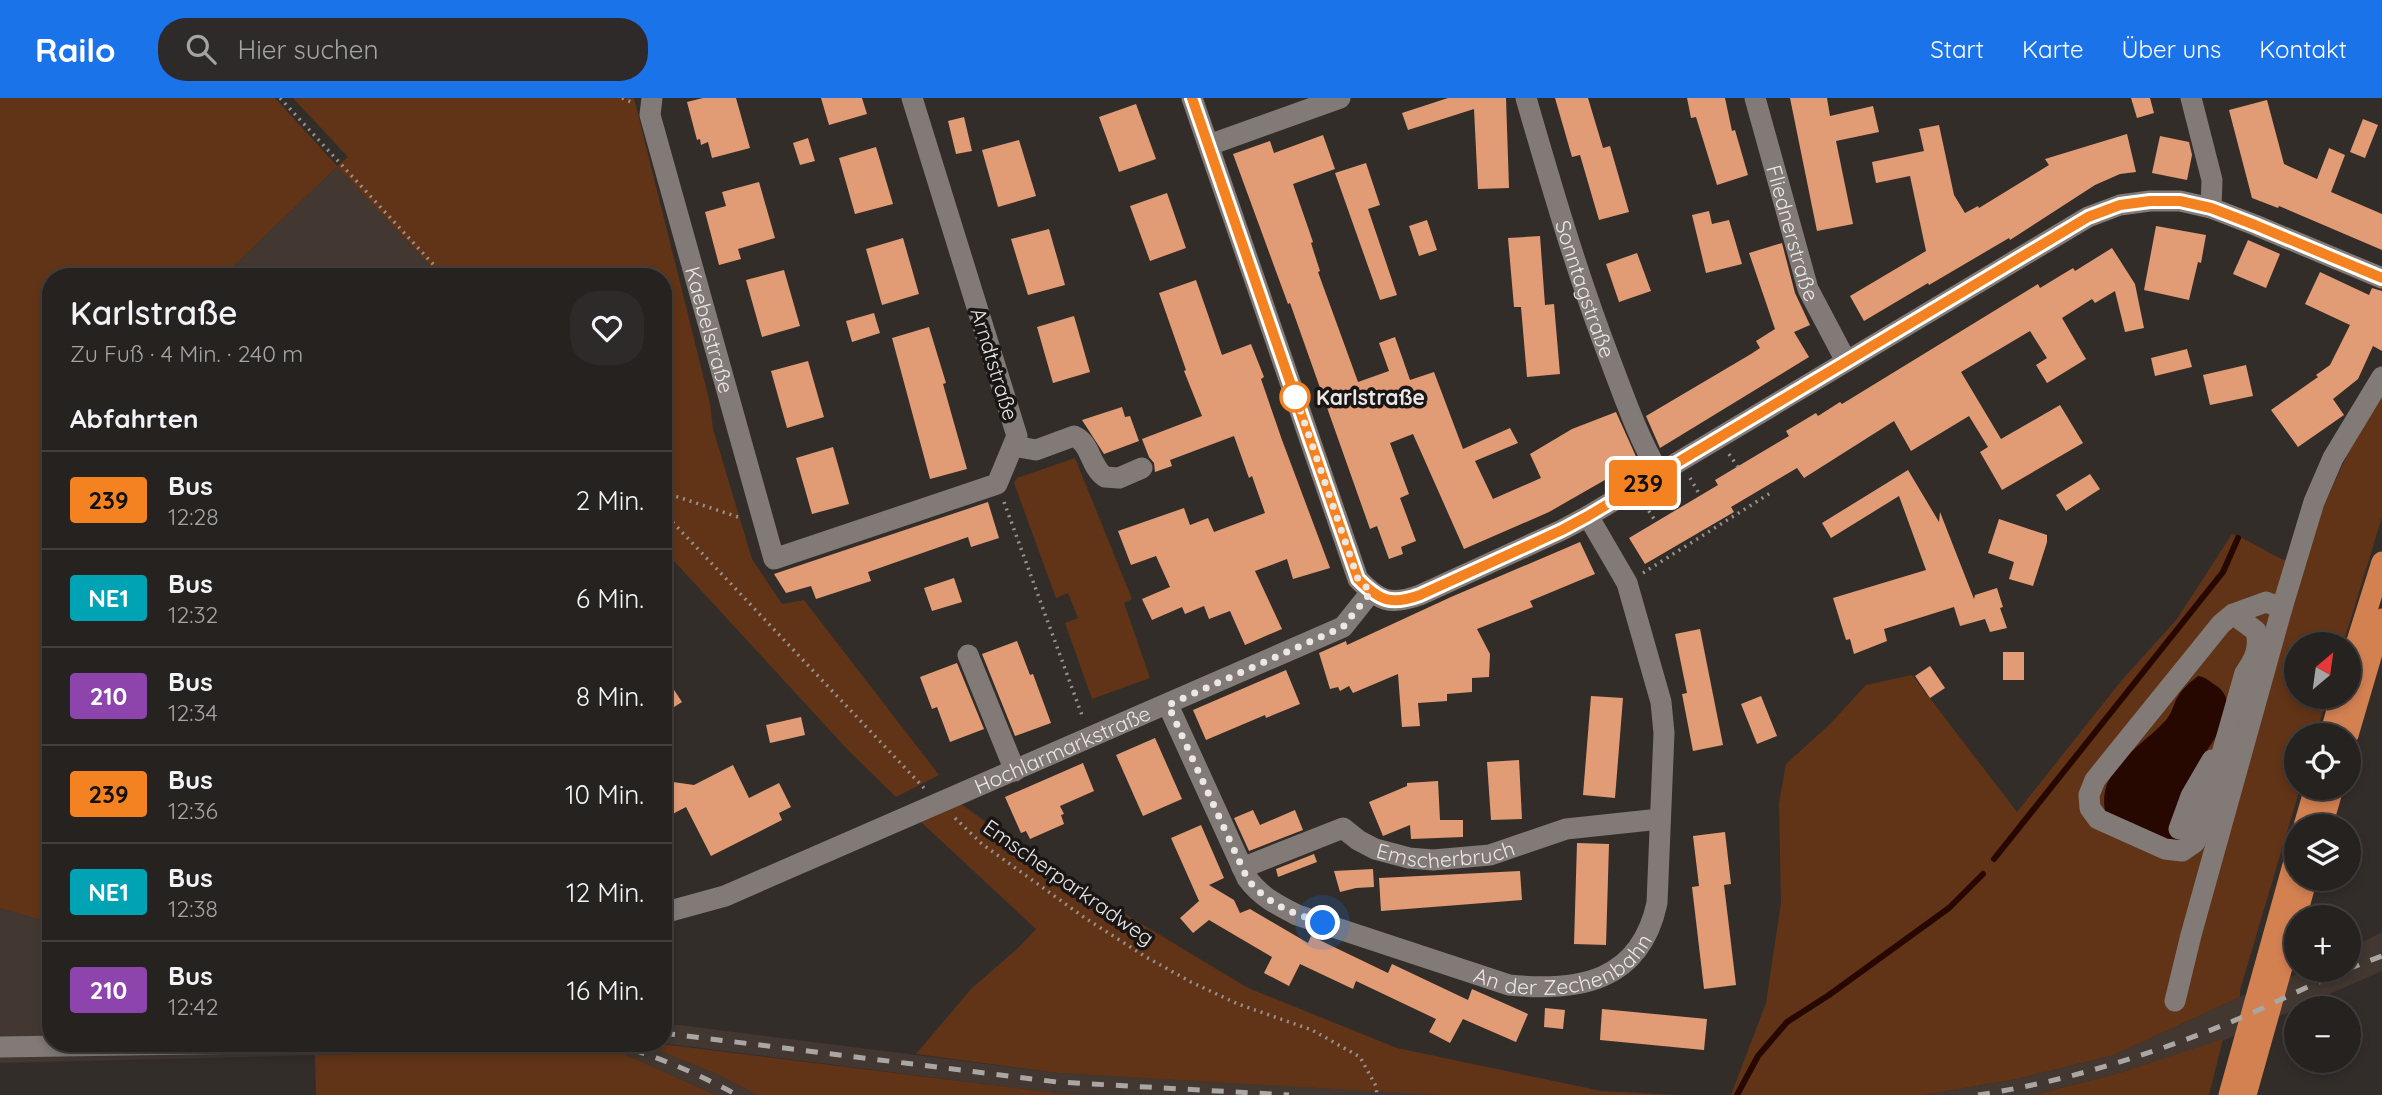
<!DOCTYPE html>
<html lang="de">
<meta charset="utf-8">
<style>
body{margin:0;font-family:Quicksand,sans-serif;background:#2e2a29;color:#f1f3f6;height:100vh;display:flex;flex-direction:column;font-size:26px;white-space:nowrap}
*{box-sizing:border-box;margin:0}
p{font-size:23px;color:#a4a4a5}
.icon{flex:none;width:38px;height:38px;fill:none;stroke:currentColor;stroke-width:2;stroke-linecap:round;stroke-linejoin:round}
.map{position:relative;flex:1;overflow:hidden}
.side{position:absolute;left:42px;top:170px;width:630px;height:784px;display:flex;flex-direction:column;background:#262220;border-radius:28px;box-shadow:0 4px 10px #0003,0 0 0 2px #423f3e}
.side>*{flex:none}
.badge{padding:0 14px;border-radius:5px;font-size:24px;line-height:46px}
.needle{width:46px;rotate:29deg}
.controls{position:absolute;left:2284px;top:534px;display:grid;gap:14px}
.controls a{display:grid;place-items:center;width:77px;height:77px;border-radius:50%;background:#262220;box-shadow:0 4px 10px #0003,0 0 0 2px #423f3e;font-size:35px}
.you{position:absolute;width:35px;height:35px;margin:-18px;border:5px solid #fff;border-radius:50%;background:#1a73e8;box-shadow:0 0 0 10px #1a73e833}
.map>.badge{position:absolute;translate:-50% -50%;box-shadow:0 0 0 4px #fff}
h2{padding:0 28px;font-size:26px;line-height:63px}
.round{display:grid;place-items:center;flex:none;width:74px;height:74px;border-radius:28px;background:#2e2a29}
.summary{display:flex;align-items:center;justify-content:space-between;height:119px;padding:0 28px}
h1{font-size:33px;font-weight:600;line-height:52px}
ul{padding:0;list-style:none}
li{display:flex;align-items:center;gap:21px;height:98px;padding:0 28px;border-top:2px solid #423f3e}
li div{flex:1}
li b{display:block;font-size:26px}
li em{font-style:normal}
li .badge{min-width:77px;font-weight:700;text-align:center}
header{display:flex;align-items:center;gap:42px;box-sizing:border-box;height:98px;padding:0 35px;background:#1a73e8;color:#fff}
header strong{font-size:33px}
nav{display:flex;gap:38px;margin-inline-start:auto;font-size:24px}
.search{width:490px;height:63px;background:#2e2a29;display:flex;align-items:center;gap:18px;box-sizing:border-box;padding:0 24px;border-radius:28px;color:#a4a4a5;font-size:26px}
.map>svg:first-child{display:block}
.built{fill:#423731}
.green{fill:#613417}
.water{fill:#270800}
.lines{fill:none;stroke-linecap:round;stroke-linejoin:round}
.stream{stroke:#270800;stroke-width:6}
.building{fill:#e29c75}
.path{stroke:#95918e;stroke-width:3.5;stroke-dasharray:2 5;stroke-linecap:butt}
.minor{stroke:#817a77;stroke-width:21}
.highway{stroke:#d38151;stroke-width:21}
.rail{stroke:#aaa6a4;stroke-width:5;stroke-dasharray:12 12;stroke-linecap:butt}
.line-casing{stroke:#fff;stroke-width:16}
.line{stroke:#f58220;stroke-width:10}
.walk{stroke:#eae7e5;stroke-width:7;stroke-dasharray:0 12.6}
.stop-dot{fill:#fff;stroke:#f58220;stroke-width:3.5}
.labels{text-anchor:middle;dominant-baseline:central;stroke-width:7;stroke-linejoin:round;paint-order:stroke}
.street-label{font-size:21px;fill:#eae7e5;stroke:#191615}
.stop-label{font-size:21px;font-weight:bold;fill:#eae7e5;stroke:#191615;text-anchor:start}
</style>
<header>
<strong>Railo</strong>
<div class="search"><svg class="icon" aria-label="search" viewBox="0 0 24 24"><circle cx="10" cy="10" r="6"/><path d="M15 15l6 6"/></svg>Hier suchen</div>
<nav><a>Start</a><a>Karte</a><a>Über uns</a><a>Kontakt</a></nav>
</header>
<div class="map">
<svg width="2382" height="997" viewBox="0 0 2382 997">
<rect width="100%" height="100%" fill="#332d2a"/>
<g class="built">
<polygon points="337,69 440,178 223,178"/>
<polygon points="0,810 51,825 51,945 653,945 654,950 719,977 757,997 716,997 611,950 0,965"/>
<polygon points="2382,834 2382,873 2227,941 2119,975 2034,997 1923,997 2017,981 2114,957 2240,899 2308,872 2348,872 2349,851"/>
<polygon points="663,925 1058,975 1442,997 1100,997 1056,995 661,945 663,945"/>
</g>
<g class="green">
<polygon points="0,0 275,0 337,68 348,59 293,0 634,0 710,305 713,331 752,461 782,506 804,502 939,677 896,699 847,651 663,451 663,178 440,178 337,69 223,178 51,178 51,825 0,810"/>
<path d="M2382,292V419L2343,546H2296V598L2327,599L2316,637H2296V690H2300L2240,892V899L2114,957L2017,981L1923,997H1731L1766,905L1781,805L1779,705L1786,666L1830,626L1866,587L1912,577L2017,714L2122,582L2177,521L2232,436C2255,444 2273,460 2296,466L2369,311Z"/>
<polygon points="1075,360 1132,501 1124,505 1150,580 1092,601 1065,525 1078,520 1068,495 1056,500 1014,385 1017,380"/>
<polygon points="960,705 1047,769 1248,890 1397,950 1601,993 1680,997 1442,997 1368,993 1058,975 916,956 971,891 1019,849 1036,831 921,724"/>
<polygon points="2223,941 2209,997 2034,997 2119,975"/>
<polygon points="653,945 1056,995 1099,997 757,997 719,977 653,950"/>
<polygon points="611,950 716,997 316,997 315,957"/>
</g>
<path class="water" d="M2198,578C2206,579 2210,584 2217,588C2244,609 2210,644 2200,665C2190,690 2195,728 2173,746L2105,713C2097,670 2142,649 2166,622C2171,616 2173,609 2176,602C2181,592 2189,585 2198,578Z"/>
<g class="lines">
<g class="stream">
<polyline points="1994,761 2223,474 2238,440"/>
<polyline points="1737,997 1758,958 1787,924 1829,897 1949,810 1983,776"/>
</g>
</g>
<g class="building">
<polygon points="703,0 736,0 750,50 712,60 708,44 701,47 700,41 697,42 687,4"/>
<polygon points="821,0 862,0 867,16 829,27"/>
<polygon points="1448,0 1506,0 1509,90 1478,91 1474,11 1408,32 1402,15"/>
<polygon points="1555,0 1588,0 1603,50 1610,48 1629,114 1599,122 1580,57 1572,59"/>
<polygon points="1687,0 1725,0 1732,33 1735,32 1748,77 1717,87 1696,19 1691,20"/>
<polygon points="1790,0 1827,0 1830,18 1873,8 1879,34 1836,43 1853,126 1817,133"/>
<polygon points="2131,0 2150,0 2154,15 2137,20"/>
<polygon points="2267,2 2284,66 2317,81 2329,50 2345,57 2331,94 2382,116 2382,152 2279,108 2278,110 2252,100 2229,12"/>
<polygon points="1136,6 1156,61 1119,74 1099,19"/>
<polygon points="964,19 972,53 956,56 948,23"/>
<polygon points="2363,21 2378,27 2365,60 2350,54"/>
<polygon points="1939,27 1954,97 1965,115 1978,108 1979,110 2049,67 2045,61 2127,36 2136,74 2120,76 2095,87 2010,142 2009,140 1929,187 1928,185 1864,223 1850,198 1926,153 1910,78 1876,85 1872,64 1924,53 1919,31"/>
<polygon points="1323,37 1335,71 1293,86 1313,144 1311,145 1320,173 1318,174 1358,284 1389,273 1379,245 1395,239 1410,282 1434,274 1463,351 1510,330 1518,345 1475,363 1493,401 1541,380 1530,356 1572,331 1616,314 1638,363 1549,414 1464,451 1413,336 1390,345 1409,396 1400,400 1416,443 1401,449 1403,456 1389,461 1377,428 1370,431 1290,205 1288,206 1233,56 1270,43 1274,55"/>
<polygon points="2160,38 2189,44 2192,57 2187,82 2152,75"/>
<polygon points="808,40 815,63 800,67 793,45"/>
<polygon points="1019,42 1036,98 998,109 982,52"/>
<polygon points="876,49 893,106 855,116 839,60"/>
<polygon points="1366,65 1380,107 1368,111 1397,197 1380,202 1335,75"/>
<polygon points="759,84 775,140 738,151 741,161 719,167 705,114 726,108 722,94"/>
<polygon points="1167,95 1186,150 1150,163 1130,108"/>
<polygon points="1709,113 1712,126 1729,122 1742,166 1706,175 1692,117"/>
<polygon points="1427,122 1437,152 1419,158 1409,128"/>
<polygon points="2156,128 2206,137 2201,165 2198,164 2189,202 2144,192"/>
<polygon points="1049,131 1065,187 1028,197 1011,141"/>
<polygon points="1540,138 1545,207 1554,206 1560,276 1527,279 1521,209 1514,209 1508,140"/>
<polygon points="903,140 919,196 882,207 866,151"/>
<polygon points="2248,142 2280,156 2266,190 2233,176"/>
<polygon points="1782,145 1795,195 1810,227 1794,234 1809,259 1660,350 1646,318 1751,256 1760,250 1756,243 1775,231 1749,155"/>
<polygon points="2112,150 2135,186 2144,230 2125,234 2115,193 2095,205 2092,201 2062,220 2086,261 2047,285 2036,267 2047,260 2030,233 1961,274 2001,341 2060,307 2083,345 2002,392 1980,354 1988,349 1969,318 1911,353 1894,323 1804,380 1797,370 1731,409 1734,414 1645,466 1629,440 1718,387 1715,382 1789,338 1786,333 1816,315 1818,318 1840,304 1842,306 2038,186 2040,190 2073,170 2075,173"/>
<polygon points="1637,155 1651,193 1619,204 1606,166"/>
<polygon points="784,172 800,228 762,239 746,182"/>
<polygon points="2320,174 2369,197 2372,190 2382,193 2382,253 2373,248 2358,281 2333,301 2344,317 2298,349 2271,312 2318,279 2316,277 2330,267 2350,227 2305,206"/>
<polygon points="1196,182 1222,257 1251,246 1264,279 1261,281 1282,342 1330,470 1293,481 1287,461 1255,473 1282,531 1245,547 1230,513 1209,521 1204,508 1185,516 1182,509 1152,522 1142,501 1170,489 1156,458 1131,467 1118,433 1184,410 1190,427 1208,420 1214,434 1265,415 1252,378 1249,380 1234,338 1170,362 1172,368 1155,374 1154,365 1149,359 1142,341 1202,318 1184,273 1186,272 1159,195"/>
<polygon points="874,215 880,235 852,244 846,223"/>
<polygon points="1074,218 1090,274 1053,285 1037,229"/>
<polygon points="929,229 946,285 943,286 967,371 930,381 892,240"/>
<polygon points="2187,251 2192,269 2155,278 2151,260"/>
<polygon points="808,263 824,319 787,330 771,273"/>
<polygon points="2246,267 2253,298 2210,307 2203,277"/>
<polygon points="1122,309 1125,319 1130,318 1139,343 1104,356 1082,322"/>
<polygon points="833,349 849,406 812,416 796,360"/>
<polygon points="1908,372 1939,424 1940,414 1974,501 1975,497 1997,490 2003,509 2000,510 2007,530 1990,534 1985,521 1960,528 1954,509 1884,531 1887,543 1854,556 1850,541 1846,542 1833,500 1926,472 1899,398 1831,440 1822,425"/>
<polygon points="2090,376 2100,391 2066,413 2056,397"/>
<polygon points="988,404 999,440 971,449 968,439 868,474 871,483 816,501 811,488 786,495 774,476"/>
<polygon points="1999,421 2047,437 2047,444 2033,488 2009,481 2014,464 1988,455"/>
<polygon points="1580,444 1595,476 1530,503 1533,509 1477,531 1490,556 1489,579 1472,580 1472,594 1447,596 1447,603 1418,605 1420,628 1402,629 1398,576 1353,595 1349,588 1340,593 1338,589 1330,591 1319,555 1346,543 1347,547 1451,499"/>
<polygon points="954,480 962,504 932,513 924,490"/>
<polygon points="1700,531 1723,647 1693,653 1682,596 1687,595 1675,536"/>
<polygon points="1017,543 1030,577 1033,576 1051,625 1015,638 982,556"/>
<rect x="2003" y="554" width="21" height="28"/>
<polygon points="957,565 984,631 950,644 937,609 932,611 920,579"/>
<polygon points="1930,568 1945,590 1930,600 1915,578"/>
<polygon points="1286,572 1300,606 1266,620 1265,617 1206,642 1193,612"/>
<polygon points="663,575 682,604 663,616"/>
<polygon points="1591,598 1623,600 1615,700 1583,697"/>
<polygon points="1761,598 1777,638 1757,646 1741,606"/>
<polygon points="801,619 805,637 770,645 766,627"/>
<polygon points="1155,640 1182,701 1143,718 1116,657"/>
<polygon points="1519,662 1522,721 1491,722 1487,664"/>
<polygon points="1083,665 1094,693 1060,708 1064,716 1061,717 1064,726 1030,741 1026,733 1021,735 1005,699"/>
<polygon points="733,667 749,700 779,685 791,709 779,715 782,722 711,758 686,709 663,721 663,689 673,684 694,687"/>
<polygon points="1438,683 1440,722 1463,722 1463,739 1411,741 1410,727 1383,738 1369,704 1407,688 1407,685"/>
<polygon points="1253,712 1260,727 1295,712 1303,732 1249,753 1234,720"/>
<polygon points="1201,727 1224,780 1209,787 1234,802 1240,815 1250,811 1308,845 1311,838 1388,875 1392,866 1468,902 1472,891 1528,916 1516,944 1463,921 1450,945 1429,934 1436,921 1356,883 1353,891 1300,866 1289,888 1264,875 1272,859 1209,822 1193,835 1180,820 1199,803 1171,740"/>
<polygon points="1725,734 1731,786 1724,787 1736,887 1704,891 1692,789 1699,788 1693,738"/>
<polygon points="1577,745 1609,746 1606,847 1574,846"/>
<polygon points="1314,756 1317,764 1278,779 1276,771"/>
<polygon points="1373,771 1374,789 1356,790 1340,794 1334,773"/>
<polygon points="1520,773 1522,802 1381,813 1379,780"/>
<polygon points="1545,910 1565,912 1563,931 1544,929"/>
<polygon points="1602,911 1707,921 1704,952 1600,942"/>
</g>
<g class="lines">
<g class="path">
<polyline points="280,0 444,178"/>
<polyline points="622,0 631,4"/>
<polyline points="1729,356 1738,369"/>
<polyline points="1690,380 1700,397"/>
<polyline points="663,394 741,420"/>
<polyline points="1004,404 1083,620"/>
<polyline points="1645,407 1656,424"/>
<polyline points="663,414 924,690"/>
<polyline points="1643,475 1772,394"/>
<polyline points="955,720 982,746 1085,820 1146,859 1191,884 1238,906 1312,932 1360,959 1376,988 1377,997"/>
</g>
<g class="minor">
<path id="s1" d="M652,0L650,17L774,461L997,386L1017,338L912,0"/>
<path d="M1192,0L1358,481C1379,503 1390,508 1420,497L1562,432L1588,418L2088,119L2120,107L2150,103H2180L2211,110L2255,127L2382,180"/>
<path id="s2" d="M1526,0C1552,90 1578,179 1612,267C1626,304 1639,341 1659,375"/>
<path id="s3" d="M1755,0L1808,191L1846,263"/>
<polyline points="2191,0 2212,82 2211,110"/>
<polyline points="1209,47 1340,0"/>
<path d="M1013,348L1036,352L1074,338C1091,345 1090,369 1105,379L1119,380L1142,370"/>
<path d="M2233,516L2256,533C2260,550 2255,561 2245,575L2202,726L2195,744L2182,753L2165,751L2098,721L2090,710L2089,697L2095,682L2221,526L2233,516L2266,504L2282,510"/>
<polyline points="968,557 1015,673"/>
<path id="s4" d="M1168,607L1247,780C1260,798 1277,807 1297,817L1509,887C1579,894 1640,884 1657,805L1664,635L1661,604L1627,485L1588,418"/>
<polyline points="2179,731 2191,698 2212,662"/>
<path id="s5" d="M1242,770L1343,730L1358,742L1375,751L1409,760L1433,762L1490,757L1566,731L1660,721"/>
<path id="s6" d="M663,815L725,798L1343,529L1371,494"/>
<polyline points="2175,903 2191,837 2282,510 2314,404 2333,360 2382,279"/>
<polyline points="0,949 258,945"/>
</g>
<g class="highway">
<polyline points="2348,572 2382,464"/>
<polyline points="2330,637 2341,598"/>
<polyline points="2348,637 2382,521"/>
<polyline points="2304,728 2315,690"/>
<polyline points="2322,728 2333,690"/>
<polyline points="2229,997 2296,756"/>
<polyline points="2246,997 2307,780"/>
</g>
<g class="rail">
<polyline points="2348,871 2382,858"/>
<polyline points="663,935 1057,984 1289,997"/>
<path d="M610,945C654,957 697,975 737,997"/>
<path d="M1978,997C2064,984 2150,957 2231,924C2270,908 2308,887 2348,872"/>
</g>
</g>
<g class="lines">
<g class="line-casing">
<path id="line" d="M1192,0L1358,481C1379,502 1390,508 1420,497L1562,432L1588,418L2088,119L2120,107L2150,103H2180L2211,110L2255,127L2382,180"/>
</g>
<use href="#line" class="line"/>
<path class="walk" d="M1295,299L1292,288L1358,481L1371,494L1343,529L1168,607L1247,780C1266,806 1294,816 1323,825"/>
</g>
<circle class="stop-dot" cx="1295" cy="299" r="14"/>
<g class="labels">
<g class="street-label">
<text stroke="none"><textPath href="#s3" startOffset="140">Fliednerstraße</textPath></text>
<text stroke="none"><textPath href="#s2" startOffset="200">Sonntagstraße</textPath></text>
<text stroke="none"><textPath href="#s1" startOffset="240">Kaebelstraße</textPath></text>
<text transform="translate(995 266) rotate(73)">Arndtstraße</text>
<text stroke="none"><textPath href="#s6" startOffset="432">Hochlarmarkstraße</textPath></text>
<text stroke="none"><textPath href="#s5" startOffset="219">Emscherbruch</textPath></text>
<text transform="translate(1069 784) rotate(35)">Emscherparkradweg</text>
<text stroke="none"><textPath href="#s4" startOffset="536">An der Zechenbahn</textPath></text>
</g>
<g class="stop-label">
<text x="1316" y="299">Karlstraße</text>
</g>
</g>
</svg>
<div class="controls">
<a><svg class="needle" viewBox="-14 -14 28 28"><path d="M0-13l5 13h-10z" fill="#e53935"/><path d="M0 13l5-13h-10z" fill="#a4a4a5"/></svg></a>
<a><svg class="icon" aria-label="locate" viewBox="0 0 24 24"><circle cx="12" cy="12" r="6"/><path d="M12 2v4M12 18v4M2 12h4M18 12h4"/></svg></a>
<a><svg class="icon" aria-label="layers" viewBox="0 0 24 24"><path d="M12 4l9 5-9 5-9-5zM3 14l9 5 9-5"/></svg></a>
<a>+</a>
<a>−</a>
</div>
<div class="you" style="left:1323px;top:825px"></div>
<b class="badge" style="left:1643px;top:385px;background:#f58220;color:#111">239</b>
<section class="side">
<div class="summary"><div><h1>Karlstraße</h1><p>Zu Fuß · 4 Min. · 240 m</p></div><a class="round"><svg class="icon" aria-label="heart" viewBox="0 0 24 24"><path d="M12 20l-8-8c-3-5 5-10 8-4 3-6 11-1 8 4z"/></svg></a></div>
<h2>Abfahrten</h2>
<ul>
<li><span class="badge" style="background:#f58220;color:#111">239</span><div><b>Bus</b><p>12:28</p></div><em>2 Min.</em></li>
<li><span class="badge" style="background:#00a3b4;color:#fff">NE1</span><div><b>Bus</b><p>12:32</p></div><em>6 Min.</em></li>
<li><span class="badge" style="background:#8e44ad;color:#fff">210</span><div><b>Bus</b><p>12:34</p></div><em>8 Min.</em></li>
<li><span class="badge" style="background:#f58220;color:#111">239</span><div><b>Bus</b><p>12:36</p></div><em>10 Min.</em></li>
<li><span class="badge" style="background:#00a3b4;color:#fff">NE1</span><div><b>Bus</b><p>12:38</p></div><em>12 Min.</em></li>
<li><span class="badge" style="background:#8e44ad;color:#fff">210</span><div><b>Bus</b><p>12:42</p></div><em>16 Min.</em></li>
</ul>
</section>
</div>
